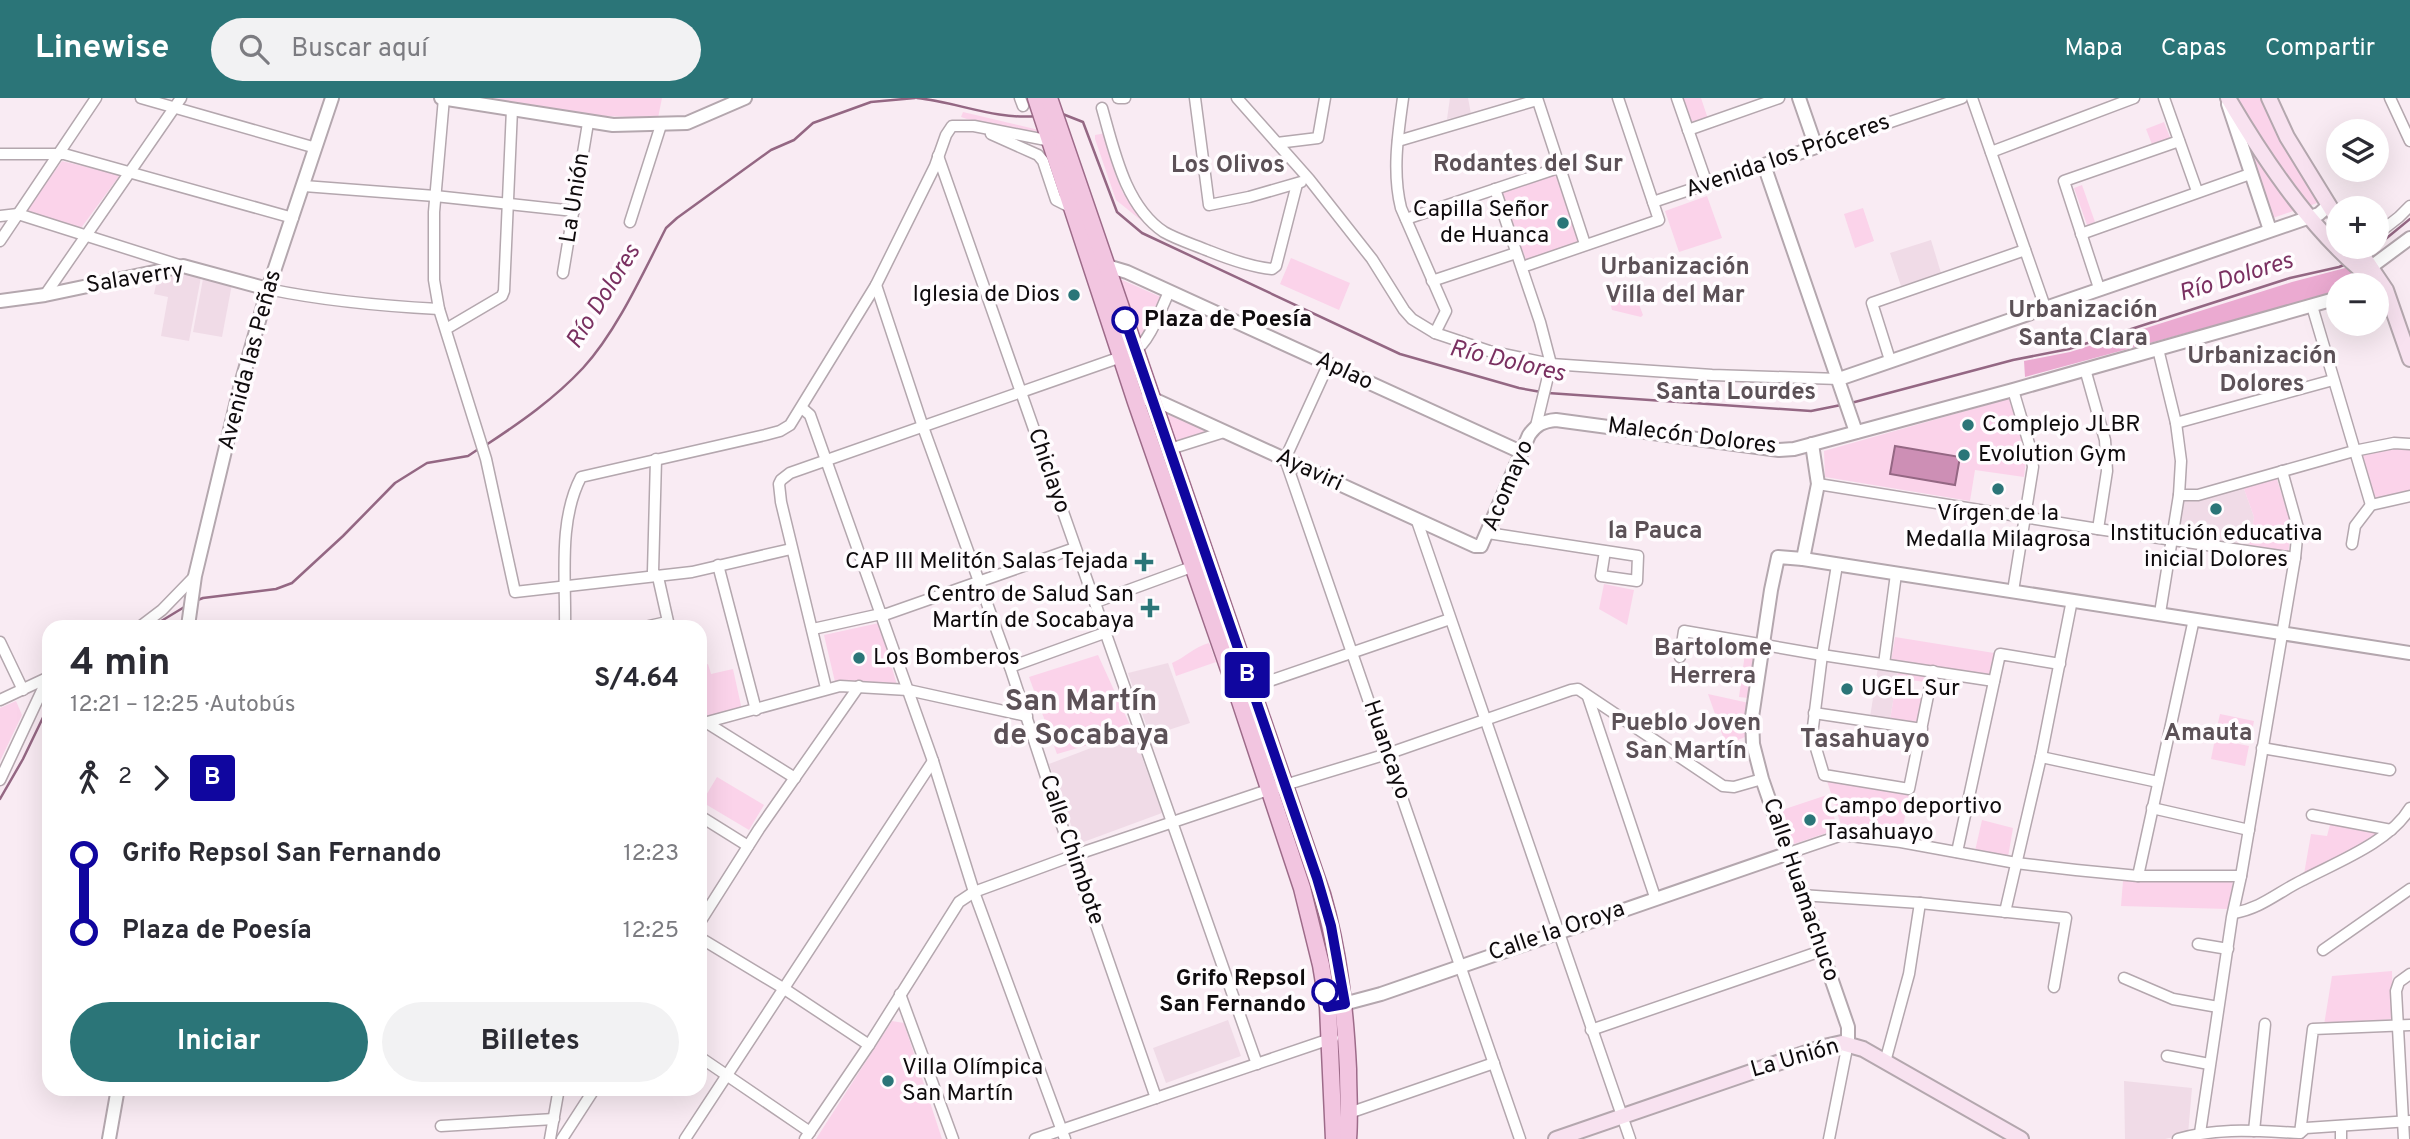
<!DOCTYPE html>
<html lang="es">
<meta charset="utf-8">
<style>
body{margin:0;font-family:Overpass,sans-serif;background:#f2f2f3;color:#2b2b33;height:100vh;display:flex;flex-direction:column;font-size:26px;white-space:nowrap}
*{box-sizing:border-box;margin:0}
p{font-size:23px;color:#7c7c81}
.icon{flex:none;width:38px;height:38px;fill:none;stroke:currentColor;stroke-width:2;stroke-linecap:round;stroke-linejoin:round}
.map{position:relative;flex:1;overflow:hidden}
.panel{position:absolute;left:42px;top:522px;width:665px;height:476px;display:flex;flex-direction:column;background:#fff;border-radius:21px;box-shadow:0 7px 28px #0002}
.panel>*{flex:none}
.badge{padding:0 14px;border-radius:5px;font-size:24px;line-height:46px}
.fabs{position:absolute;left:2326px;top:21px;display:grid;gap:14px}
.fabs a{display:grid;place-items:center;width:63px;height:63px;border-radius:50%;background:#fff;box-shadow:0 7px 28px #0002;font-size:35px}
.map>.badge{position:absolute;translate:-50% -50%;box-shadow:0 0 0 4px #fff}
.legs{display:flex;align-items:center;gap:10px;height:77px;padding:0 28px;font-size:23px}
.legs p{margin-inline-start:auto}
.head{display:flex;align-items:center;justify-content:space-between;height:119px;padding:0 28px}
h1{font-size:38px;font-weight:700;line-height:52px}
.primary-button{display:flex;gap:14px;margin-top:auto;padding:14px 28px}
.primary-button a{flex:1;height:80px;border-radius:42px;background:#2b7578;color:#fff;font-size:28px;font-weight:700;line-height:80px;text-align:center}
.primary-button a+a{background:#f2f2f3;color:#2b2b33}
ul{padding:0 28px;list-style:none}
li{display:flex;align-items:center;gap:24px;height:77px;font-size:26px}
li i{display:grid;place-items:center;width:10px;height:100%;margin:0 9px;background:currentColor}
li i::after{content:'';width:18px;height:18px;margin:-9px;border:5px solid;border-radius:50%;background:#fff}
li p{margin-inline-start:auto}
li:first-child i{background:linear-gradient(#0000 50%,currentColor 0)}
li:last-child i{background:linear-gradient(currentColor 50%,#0000 0)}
header{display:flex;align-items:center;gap:42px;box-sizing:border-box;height:98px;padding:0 35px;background:#2b7578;color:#fff}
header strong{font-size:33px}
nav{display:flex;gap:38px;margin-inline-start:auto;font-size:24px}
.search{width:490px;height:63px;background:#f2f2f3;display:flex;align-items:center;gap:18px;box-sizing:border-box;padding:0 24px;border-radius:38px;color:#7c7c81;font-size:26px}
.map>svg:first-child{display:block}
.built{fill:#f0dbe7}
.green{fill:#fbd3ea}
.forest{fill:#ebaad1}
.water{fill:#cd8fb5;stroke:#946783;stroke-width:2}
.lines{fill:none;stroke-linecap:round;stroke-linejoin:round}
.stream{stroke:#946783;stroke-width:2.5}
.minor-casing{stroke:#b4a7ae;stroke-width:13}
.tertiary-casing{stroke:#b4a7ae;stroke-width:16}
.secondary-casing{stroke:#b4a7ae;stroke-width:18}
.primary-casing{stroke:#9d6b89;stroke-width:19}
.minor{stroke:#fff;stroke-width:10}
.tertiary{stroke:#fff;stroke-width:12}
.secondary{stroke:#f8e2f0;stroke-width:14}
.primary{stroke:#f2c5e0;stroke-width:16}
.line-1-casing{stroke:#fff;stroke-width:16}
.line-1{stroke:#10069f;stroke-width:10}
.poi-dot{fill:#2b7578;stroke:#fffcfe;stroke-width:2.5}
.stop-1-dot{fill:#fff;stroke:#10069f;stroke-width:3.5}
.labels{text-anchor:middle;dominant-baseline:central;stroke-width:7;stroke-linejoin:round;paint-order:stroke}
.street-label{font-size:23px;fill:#0f0b0d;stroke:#fffcfe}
.poi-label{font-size:23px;fill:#0f0b0d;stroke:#fffcfe;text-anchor:start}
.stop-label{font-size:23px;font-weight:bold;fill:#0f0b0d;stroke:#fffcfe;text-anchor:start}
.neighbourhood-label{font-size:24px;font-weight:bold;fill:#5c5157;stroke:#fffcfe}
.water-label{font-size:24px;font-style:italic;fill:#7a3061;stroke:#fffcfe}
.quarter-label{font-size:26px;font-weight:bold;fill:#5c5157;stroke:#fffcfe}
.district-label{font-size:30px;font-weight:bold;fill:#5c5157;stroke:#fffcfe}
</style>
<header>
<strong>Linewise</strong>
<div class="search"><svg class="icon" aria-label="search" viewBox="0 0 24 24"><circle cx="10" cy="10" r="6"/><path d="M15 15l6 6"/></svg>Buscar aquí</div>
<nav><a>Mapa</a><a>Capas</a><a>Compartir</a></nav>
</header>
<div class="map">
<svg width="2410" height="1041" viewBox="0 0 2410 1041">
<rect width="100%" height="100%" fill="#f9ebf3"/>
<g class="built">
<polygon points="1450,0 1468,0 1471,16 1447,21"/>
<polygon points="1931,142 1941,175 1901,188 1890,155"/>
<polygon points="182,176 201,179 189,243 161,238 168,199 154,196 157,182"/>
<polygon points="203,181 232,186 222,239 193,234"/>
<polygon points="2243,388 2254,419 2249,449 2177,438 2182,402 2199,403"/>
<polygon points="1168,565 1190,625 1150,638 1128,575"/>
<polygon points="1878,569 1898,573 1890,622 1870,619"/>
<polygon points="1133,634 1162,715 1078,746 1049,666"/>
<polygon points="1228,922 1241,958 1166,985 1153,950"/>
<polygon points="2124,983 2192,990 2188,1036 2165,1041 2125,1041"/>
</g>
<g class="green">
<polygon points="486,0 662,0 658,20 577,17"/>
<polygon points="1681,0 1701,0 1708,21 1691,27"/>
<polygon points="2231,0 2264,0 2320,104 2306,109"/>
<polygon points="963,14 1039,32 1033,36 967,21 961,19"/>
<polygon points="2164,24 2171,42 2153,49 2146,31"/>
<polygon points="1106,35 1116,78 1123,95 1144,121 1142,123 1116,102 1095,41 1095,37"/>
<polygon points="2252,47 2299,111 2270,121 2248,48"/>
<polygon points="62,63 120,77 81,130 24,116"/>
<polygon points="1556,74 1559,76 1581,146 1527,165 1501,93"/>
<polygon points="2082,87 2095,124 2087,127 2074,90"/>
<polygon points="1707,98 1722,140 1679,154 1665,113"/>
<polygon points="1863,110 1874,143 1855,150 1844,116"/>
<polygon points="1291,160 1350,185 1339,212 1280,186"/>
<polygon points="1120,181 1163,200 1142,241"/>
<polygon points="1632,188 1643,217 1641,219 1612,212 1608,196"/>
<polygon points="2011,300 2027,353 2024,379 1975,372 1970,403 1825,379 1824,353"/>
<polygon points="1162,309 1217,334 1176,347"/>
<polygon points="2410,347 2410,397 2371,407 2354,353"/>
<polygon points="2276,378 2292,429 2288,455 2249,449 2254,419 2243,388"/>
<polygon points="1604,486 1634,492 1627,527 1599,511"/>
<polygon points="879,525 897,587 835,584 824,537"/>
<polygon points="1895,539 1994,555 1991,575 1986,578 1891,563"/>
<path d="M1209,545L1216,564L1176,578L1172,565C1186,559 1194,549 1209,545Z"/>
<polygon points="1746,548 1755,550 1748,600 1739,599"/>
<polygon points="1098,557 1133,634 1057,656 1029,579"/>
<polygon points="708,566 711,576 733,571 742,612 700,621 700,568"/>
<polygon points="1898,573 1927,578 1926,584 1901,581 1899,595 1923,599 1918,626 1890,622"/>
<polygon points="1708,596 1749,605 1745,639 1726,647"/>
<polygon points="16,603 22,617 0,663 0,610"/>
<polygon points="2220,616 2254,623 2250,645 2215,638"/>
<polygon points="2215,641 2249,648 2245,668 2211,661"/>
<polygon points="717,679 764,707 749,732 702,704"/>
<polygon points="1827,683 1910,696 1900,741 1843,733"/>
<polygon points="1827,697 1838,731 1794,746 1782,712"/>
<polygon points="1286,702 1305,756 1338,894 1331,895 1279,704"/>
<polygon points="1982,722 2013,730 2008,759 1975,753"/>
<polygon points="2331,723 2374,733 2376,736 2347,756 2304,776 2311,736 2327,738"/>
<polygon points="2123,783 2233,783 2228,811 2121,808"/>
<polygon points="2392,873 2393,921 2324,927 2332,878"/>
<polygon points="892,923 904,925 942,1041 816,1041"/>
</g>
<path class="forest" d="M2349,169C2353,176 2352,180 2347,187H2338V194L2025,279L2024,263L2070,254L2292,184Z"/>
<polygon class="water" points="1895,348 1960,359 1955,387 1890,376"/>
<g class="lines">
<g class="stream">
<path d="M917,0C957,4 995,22 1037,18"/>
<polyline points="1060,15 1083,24 1117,114 1142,135 1400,256 1519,290 1541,294"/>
<polyline points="2377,148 2410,121"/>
<polyline points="2367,155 2376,149"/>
<polyline points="1548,295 1811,313 1841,307"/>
<polyline points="1851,305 2013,262 2069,251 2290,180 2339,169 2346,166"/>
<path d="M486,347C521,324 554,301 583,270C617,233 643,175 666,130L677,120L771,52L794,42L813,25L871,4L915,0"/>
<polyline points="195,503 203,500 276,491 292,485 343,438 395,385 427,365 468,358 480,350"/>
<polyline points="153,528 186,508"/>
<polyline points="0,701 23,661 49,607"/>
</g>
<g class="minor-casing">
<g id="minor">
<polyline points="141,0 316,50"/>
<polyline points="444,0 434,114 434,182 439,211 486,361 515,494 692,474 791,451"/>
<polyline points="1020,0 1023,8"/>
<polyline points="1118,0 1125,0"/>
<polyline points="1195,0 1209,107 1249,99 1301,84"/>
<polyline points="1237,0 1309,81 1372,161 1404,212 1412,221 1435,235 1489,253 1551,266 1712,277 1839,281"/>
<path d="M1403,0C1398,36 1392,74 1401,110L1446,213L1435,235"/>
<polyline points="1537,0 1585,146"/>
<polyline points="1677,0 1707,86"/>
<polyline points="1972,0 2045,209"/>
<polyline points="2164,0 2197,93"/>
<polyline points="2390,0 2410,43"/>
<path d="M1102,10C1114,52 1125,108 1164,134C1178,142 1195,147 1209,153C1229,161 1251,169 1272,171L1276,168L1297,86"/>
<polyline points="1688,32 1779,0"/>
<polyline points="991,36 1038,57 1043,63 1056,102 1074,111"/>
<polyline points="1398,43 1537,2"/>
<polyline points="1277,45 1318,40 1325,0"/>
<polyline points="1816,49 1962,0"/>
<polyline points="1991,54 2134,0"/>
<polyline points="0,56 64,56 293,120"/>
<polyline points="938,58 1257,966"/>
<polyline points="304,88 435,98 574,113"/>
<polyline points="1495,91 1540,224 1551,266 1536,328"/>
<polyline points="1653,104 1764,67"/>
<polyline points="0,118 18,116 182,168"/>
<polyline points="1406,121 1561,69"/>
<polyline points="630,124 661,27"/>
<polyline points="2081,136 2250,76"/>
<polyline points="2376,137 2399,119 2410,108"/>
<polyline points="0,143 96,0"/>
<polyline points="1528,167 1659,122 1618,0"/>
<polyline points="563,175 588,25"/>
<polyline points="1432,183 1516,155"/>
<polyline points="876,187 923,329 1010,569 1072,758 1156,1000"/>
<polyline points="2099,190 2064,83 2179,43"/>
<path d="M268,191C325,203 382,208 439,211"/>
<polyline points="45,197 181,0"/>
<polyline points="2312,208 2371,407"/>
<polyline points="446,231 502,198 504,193 512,11"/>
<polyline points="2158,251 2176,325 2181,363 2179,397 2160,515"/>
<path d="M1135,252C1149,246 1162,208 1169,194"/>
<polyline points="1890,262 1872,205 2025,152"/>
<polyline points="1328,267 1285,361 1520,1041"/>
<polyline points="2085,271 2105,342 2107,373 2098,431"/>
<polyline points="2013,292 2030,349 2033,369 2013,493"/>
<polyline points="802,310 810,317 933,663 974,794 1065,1041"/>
<polyline points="2176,325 2333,282"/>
<polyline points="1170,351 1224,334"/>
<polyline points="656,361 653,474 658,479 669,528"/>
<polyline points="1818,386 2098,431 2295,460"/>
<polyline points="2179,397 2198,397 2354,353 2394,345 2410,346"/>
<polyline points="1417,423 1630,1041"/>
<polyline points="1488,435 1638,458 1637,483 1601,478 1605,453"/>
<polyline points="2352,446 2355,428 2371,407 2410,398"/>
<polyline points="718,467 756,612"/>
<polyline points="1837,467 1822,557 1812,637 1824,677 1909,691 1933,573"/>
<polyline points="1096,504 1197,467"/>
<polyline points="141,528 162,512 195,478"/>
<path d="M565,528C566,480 558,423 581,379L765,337L780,333L790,327L876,187L935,68L946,37L952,28H974L1051,43"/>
<polyline points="649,528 667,524"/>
<polyline points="813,531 881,516 887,516 1075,450"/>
<polyline points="0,544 23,592"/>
<polyline points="1680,559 1684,533 1822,557 1994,583"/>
<polyline points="1884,566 1896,476"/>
<polyline points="1010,569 1107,534"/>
<polyline points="1252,589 1450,521"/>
<polyline points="826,590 781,404 779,386 781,382 790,375 1121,259"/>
<polyline points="1588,599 1655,799"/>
<polyline points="0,602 47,580"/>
<polyline points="1814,615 1922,631"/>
<polyline points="707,625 795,680"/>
<polyline points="700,626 840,588 908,592 1027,618"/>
<polyline points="2262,650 2390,672"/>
<polyline points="2041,659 2158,684"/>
<polyline points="0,682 45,586 44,582"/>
<polyline points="2152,710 2249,732"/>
<polyline points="2312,717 2391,732"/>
<polyline points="700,718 748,748"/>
<polyline points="1957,754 2000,556 2060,566"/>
<polyline points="1786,756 1842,737 1901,744 2016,765 2076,772 2138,778 2241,778"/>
<polyline points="2138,778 2194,521"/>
<polyline points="1801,797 1920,805 2066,820 2054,889"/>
<polyline points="2005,814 2041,659 2072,502"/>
<path d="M2234,815C2262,810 2278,794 2303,782C2337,764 2390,744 2410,710"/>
<polyline points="700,824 759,731 859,588"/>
<polyline points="700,840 783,890 869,947"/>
<polyline points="2198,846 2228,851"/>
<polyline points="2323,852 2410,791"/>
<polyline points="2124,880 2173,901 2218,909"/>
<polyline points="900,896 953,1041"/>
<polyline points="1591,932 1821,853"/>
<polyline points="2167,958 2209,966"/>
<polyline points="700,959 810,1034"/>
<polyline points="1885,964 1909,876 1920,805"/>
<polyline points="1349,1015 1494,965"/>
<polyline points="441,1028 554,1021"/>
<polyline points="2341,1028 2341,1041"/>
<polyline points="2254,1033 2265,926"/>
<polyline points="2200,1035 2232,819 2241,778 2295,460 2298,430 2282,373"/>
<polyline points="2300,1035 2313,931 2410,927"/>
<polyline points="550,1041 559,990"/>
<polyline points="562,1041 595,990"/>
<polyline points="685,1041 933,663"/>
<polyline points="805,1041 869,947 959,804 974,794 1072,758 1262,694 1387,656 1571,592 1578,591 1723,688 1734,689 1762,681"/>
<polyline points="1035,1041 1333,940"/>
<polyline points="1829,1041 1848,945"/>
<path d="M2178,1041C2220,1029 2257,1033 2300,1035L2306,1030L2410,1023"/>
<polyline points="2404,1041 2396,893 2399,884 2410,876"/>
</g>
</g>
<g class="tertiary-casing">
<g id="tertiary">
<polyline points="441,0 613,27 687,25 745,0"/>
<polyline points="1799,0 1816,49 1764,67 1856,334"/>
<polyline points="2228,6 2270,132"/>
<polyline points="1100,166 1127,174 1521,354"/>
<polyline points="2353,187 2371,169 2410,140"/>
<polyline points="0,203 45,197 183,168 268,191"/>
<polyline points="1839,281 2319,116 2328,108"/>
<path d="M1147,301L1151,300L1475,448H1481L1529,337C1536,327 1543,323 1556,322L1779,352L1794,351L2013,292L2338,200"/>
<polyline points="1803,461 1818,386 1812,346"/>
<polyline points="188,528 195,478 241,286 268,191 332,0"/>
<polyline points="1336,908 1381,896 1786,756"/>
<polyline points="1848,945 1848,929 1762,681 1753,646 1752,619 1771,492 1778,459 1803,461 2410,555"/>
<polyline points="109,1041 118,990"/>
</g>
</g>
<g class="secondary-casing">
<g id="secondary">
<path d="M2228,0C2266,65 2320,146 2382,188"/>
<polyline points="2269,0 2287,39 2338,122"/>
<polyline points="2357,149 2386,192 2410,261"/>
<polyline points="1556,1041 1824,949 1842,945 1863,951 2021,1041"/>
</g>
</g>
<g class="primary-casing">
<g id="primary">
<polyline points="1036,0 1136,304 1240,603 1302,790 1321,867 1328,909 1334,1041"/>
<path d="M1049,0L1322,796C1339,854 1345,911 1348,971C1348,994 1350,1018 1348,1041"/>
</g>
</g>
<use href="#minor" class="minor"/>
<use href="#tertiary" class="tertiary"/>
<use href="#secondary" class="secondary"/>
<use href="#primary" class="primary"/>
</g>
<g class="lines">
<g class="line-1-casing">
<polyline id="line-1" points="1125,222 1317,780 1331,828 1345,906 1328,909 1325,894"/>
</g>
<use href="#line-1" class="line-1"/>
</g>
<g class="poi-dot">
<circle cx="1563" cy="125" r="7"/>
<circle cx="1074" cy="197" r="7"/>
<circle cx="1968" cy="327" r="7"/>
<circle cx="1964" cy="357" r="7"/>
<circle cx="1998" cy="391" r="7"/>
<circle cx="2216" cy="411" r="7"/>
<path d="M1140.5 453.5h7v7h7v7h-7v7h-7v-7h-7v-7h7z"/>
<path d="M1146.5 499.5h7v7h7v7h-7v7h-7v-7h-7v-7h7z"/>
<circle cx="859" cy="560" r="7"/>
<circle cx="1847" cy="591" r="7"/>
<circle cx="1810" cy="722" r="7"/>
<circle cx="888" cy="983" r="7"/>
</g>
<g class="stop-1-dot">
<circle cx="1125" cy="222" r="12"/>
<circle cx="1325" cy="894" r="12"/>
</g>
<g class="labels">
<g class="street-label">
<text transform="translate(1788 59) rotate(-19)">Avenida los Próceres</text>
<text transform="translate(576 100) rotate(-81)">La Unión</text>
<text transform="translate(135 181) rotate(-9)">Salaverry</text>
<text transform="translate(251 262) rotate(-75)">Avenida las Peñas</text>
<text transform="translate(1344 274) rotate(25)">Aplao</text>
<text transform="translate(1692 339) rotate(7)">Malecón Dolores</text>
<text transform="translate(1048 373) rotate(71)">Chiclayo</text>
<text transform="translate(1309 373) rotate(25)">Ayaviri</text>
<text transform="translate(1509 388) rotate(-67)">Acomayo</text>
<text transform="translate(1386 652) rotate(71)">Huancayo</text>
<text transform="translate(1071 752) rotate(71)">Calle Chimbote</text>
<text transform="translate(1800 792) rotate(71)">Calle Huamachuco</text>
<text transform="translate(1557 834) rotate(-19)">Calle la Oroya</text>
<text transform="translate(1795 961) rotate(-16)">La Unión</text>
</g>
<g class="poi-label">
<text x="1549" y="112" text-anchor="end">Capilla Señor<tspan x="1549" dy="26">de Huanca</tspan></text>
<text x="1060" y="197" text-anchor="end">Iglesia de Dios</text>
<text x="1982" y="327">Complejo JLBR</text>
<text x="1978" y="357">Evolution Gym</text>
<text x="1998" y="416" text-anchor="middle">Vírgen de la<tspan x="1998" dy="26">Medalla Milagrosa</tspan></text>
<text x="2216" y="436" text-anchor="middle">Institución educativa<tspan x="2216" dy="26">inicial Dolores</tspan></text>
<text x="1128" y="464" text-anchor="end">CAP III Melitón Salas Tejada</text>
<text x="1134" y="497" text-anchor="end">Centro de Salud San<tspan x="1134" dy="26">Martín de Socabaya</tspan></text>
<text x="873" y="560">Los Bomberos</text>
<text x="1861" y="591">UGEL Sur</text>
<text x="1824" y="709">Campo deportivo<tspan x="1824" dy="26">Tasahuayo</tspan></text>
<text x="902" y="970">Villa Olímpica<tspan x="902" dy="26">San Martín</tspan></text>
</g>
<g class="stop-label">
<text x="1144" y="222">Plaza de Poesía</text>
<text x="1306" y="881" text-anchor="end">Grifo Repsol<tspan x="1306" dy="26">San Fernando</tspan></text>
</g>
<g class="neighbourhood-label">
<text x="1528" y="67">Rodantes del Sur</text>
<text x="1228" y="68">Los Olivos</text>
<text x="1675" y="170">Urbanización<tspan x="1675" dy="28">Villa del Mar</tspan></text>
<text x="2083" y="213">Urbanización<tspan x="2083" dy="28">Santa Clara</tspan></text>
<text x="2262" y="259">Urbanización<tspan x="2262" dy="28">Dolores</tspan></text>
<text x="1736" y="295">Santa Lourdes</text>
<text x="1655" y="434">la Pauca</text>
<text x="1713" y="551">Bartolome<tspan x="1713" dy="28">Herrera</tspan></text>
<text x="1686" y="626">Pueblo Joven<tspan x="1686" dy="28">San Martín</tspan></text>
<text x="2208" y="636">Amauta</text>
</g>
<g class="water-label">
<text transform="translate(2236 180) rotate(-17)">Río Dolores</text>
<text transform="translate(604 199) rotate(-58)">Río Dolores</text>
<text transform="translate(1507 264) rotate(13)">Río Dolores</text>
</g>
<g class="quarter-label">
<text x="1865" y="642">Tasahuayo</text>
</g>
<g class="district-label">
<text x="1081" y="604">San Martín<tspan x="1081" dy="34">de Socabaya</tspan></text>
</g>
</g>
</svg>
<div class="fabs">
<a><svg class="icon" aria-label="layers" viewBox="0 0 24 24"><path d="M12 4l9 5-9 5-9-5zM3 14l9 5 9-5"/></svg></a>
<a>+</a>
<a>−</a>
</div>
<b class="badge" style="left:1247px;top:577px;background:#10069f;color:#fff">B</b>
<section class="panel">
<div class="head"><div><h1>4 min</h1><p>12:21 – 12:25 · Autobús</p></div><b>S/4.64</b></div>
<div class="legs"><svg class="icon" aria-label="walk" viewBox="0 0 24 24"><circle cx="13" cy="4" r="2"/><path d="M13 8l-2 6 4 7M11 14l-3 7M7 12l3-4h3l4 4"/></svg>2<svg class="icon" aria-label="forward" viewBox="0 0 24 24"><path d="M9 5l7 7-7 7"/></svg><b class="badge" style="background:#10069f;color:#fff">B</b></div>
<ul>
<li><i style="color:#10069f"></i><b>Grifo Repsol San Fernando</b><p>12:23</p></li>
<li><i style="color:#10069f"></i><b>Plaza de Poesía</b><p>12:25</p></li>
</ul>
<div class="primary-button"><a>Iniciar</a><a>Billetes</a></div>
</section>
</div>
